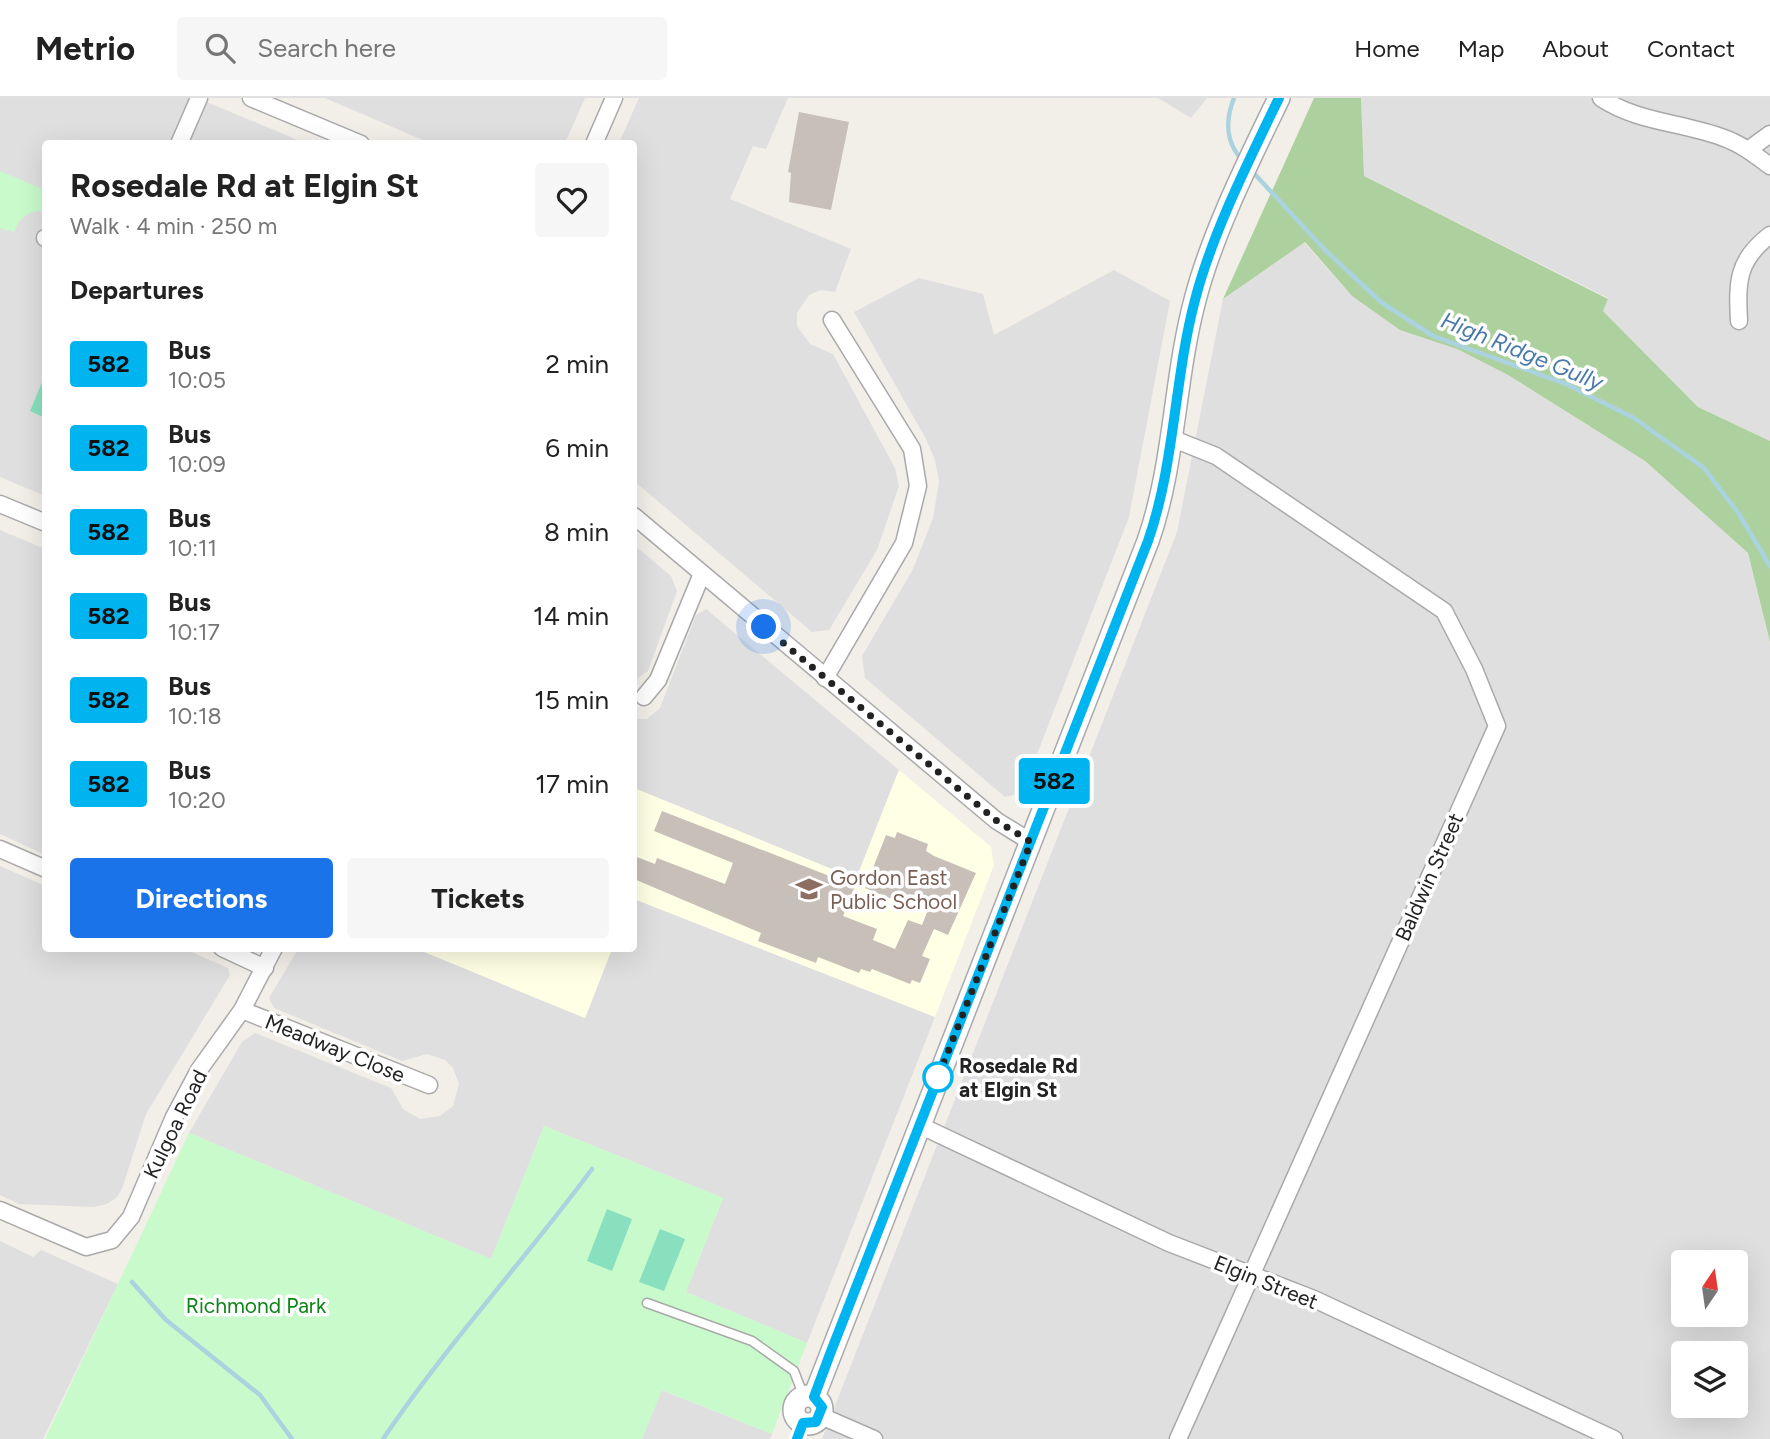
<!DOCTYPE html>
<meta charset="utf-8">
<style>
body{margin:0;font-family:Figtree,sans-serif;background:#f6f6f6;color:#222;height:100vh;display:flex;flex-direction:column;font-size:26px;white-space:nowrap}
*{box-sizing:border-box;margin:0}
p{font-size:23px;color:#767676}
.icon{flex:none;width:38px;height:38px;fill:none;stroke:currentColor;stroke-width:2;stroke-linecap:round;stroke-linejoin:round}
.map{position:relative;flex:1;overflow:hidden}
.sheet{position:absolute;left:42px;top:42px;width:595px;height:812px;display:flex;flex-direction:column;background:#fff;border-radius:7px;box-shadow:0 7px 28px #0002}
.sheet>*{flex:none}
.badge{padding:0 14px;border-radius:5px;font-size:24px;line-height:46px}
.needle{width:46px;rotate:13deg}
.fabs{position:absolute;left:1671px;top:1152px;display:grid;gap:14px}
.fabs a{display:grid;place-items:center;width:77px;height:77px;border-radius:7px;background:#fff;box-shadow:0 7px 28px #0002;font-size:35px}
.you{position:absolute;width:35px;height:35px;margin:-18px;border:5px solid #fff;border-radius:50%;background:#1a73e8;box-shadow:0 0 0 10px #1a73e833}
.map>.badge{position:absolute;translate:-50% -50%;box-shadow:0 0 0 4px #fff}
h2{padding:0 28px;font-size:26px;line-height:63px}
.round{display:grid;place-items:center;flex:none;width:74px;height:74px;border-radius:7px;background:#f6f6f6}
.headline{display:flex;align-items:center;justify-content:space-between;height:119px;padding:0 28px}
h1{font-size:33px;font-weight:700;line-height:52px}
.button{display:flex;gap:14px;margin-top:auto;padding:14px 28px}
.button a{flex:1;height:80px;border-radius:7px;background:#1a73e8;color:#fff;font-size:28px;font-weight:700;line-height:80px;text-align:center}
.button a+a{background:#f6f6f6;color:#222}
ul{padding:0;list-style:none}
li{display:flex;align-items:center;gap:21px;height:84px;padding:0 28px}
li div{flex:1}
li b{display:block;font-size:26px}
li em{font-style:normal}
li .badge{min-width:77px;font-weight:700;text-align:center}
header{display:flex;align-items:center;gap:42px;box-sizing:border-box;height:98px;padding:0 35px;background:#fff;border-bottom:2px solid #e0e0e0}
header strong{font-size:33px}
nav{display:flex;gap:38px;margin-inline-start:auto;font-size:24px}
.search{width:490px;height:63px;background:#f6f6f6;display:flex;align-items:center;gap:18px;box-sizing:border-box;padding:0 24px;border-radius:7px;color:#767676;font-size:26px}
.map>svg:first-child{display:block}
.residential{fill:#e0dfdf;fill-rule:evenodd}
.education{fill:#ffffe5}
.forest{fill:#add19e}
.park{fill:#c8facc}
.pitch{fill:#88e0be}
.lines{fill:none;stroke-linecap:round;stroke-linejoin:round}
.stream{stroke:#aad3df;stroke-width:4.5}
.building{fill:#c7bfb8}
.service-casing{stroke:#a9a9a9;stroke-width:11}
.minor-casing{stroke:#a9a9a9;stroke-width:19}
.tertiary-casing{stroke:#a9a9a9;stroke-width:24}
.service{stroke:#fff;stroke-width:8}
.minor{stroke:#fff;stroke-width:16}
.tertiary{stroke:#fff;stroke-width:21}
.line-casing{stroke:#fff;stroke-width:16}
.line{stroke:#00b5ef;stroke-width:10}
.walk{stroke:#222;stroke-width:7;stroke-dasharray:0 12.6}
.stop-dot{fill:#fff;stroke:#00b5ef;stroke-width:3.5}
.labels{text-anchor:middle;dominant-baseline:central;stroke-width:7;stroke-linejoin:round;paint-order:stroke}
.education-label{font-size:21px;fill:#785e54;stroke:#fff;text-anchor:start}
.street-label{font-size:21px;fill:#222;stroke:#fff}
.stop-label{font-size:21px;font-weight:bold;fill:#222;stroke:#fff;text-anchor:start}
.park-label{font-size:21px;fill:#0c8416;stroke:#fff}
.water-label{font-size:23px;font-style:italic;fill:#4a7aab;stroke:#fff}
</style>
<header>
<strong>Metrio</strong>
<div class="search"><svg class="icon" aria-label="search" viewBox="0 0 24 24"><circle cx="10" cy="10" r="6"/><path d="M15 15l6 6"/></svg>Search here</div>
<nav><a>Home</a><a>Map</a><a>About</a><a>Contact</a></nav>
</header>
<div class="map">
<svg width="1770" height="1341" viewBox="0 0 1770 1341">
<rect width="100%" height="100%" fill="#f2efe9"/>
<g class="residential">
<polygon points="0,0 197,0 305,45 46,46 45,398 0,379"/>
<polygon points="325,0 585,0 565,45 432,46"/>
<polygon points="639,0 788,0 766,51 753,48 730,101 851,151 835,194 821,192 809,197 797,215 797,228 810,246 833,256 895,370 899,388 877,452 829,532 812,534 634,383 634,46 619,45"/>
<polygon points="1158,0 1207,0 1191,20"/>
<polygon points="1361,0 1770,0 1770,343 1698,309 1603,213 1608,200 1364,78"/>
<path d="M1304,144L1352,198L1508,277L1645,363L1748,455L1770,544V1341H822L1177,434L1223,201ZM1684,1164H1736V1216H1684ZM1684,1255H1736V1307H1684Z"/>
<polygon points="1114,172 1170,203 1129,419 1022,695 1005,699 865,580 862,558 913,471 933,420 939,384 935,362 926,341 854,214 919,180 983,196 994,237"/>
<polygon points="0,432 45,451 45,757 0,736"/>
<polygon points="634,447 671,478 677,493 648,573 634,583"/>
<polygon points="706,511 899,672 856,781 634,690 634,621 647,621 660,610 696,517"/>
<polygon points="0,768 45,788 46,850 185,851 228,870 230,877 146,1016 122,1091 117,1099 107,1106 94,1109 19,1106 0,1097"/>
<polygon points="634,801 935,919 807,1245 686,1194 723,1100 544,1028 491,1161 189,1035 242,944 255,935 391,990 403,1011 420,1021 440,1018 453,1008 459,986 453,970 445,962 427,956 402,963 274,910 269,900 298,851 417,851 585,920 612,851 634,850"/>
<polygon points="0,1143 33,1159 41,1152 118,1186 43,1341 0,1341"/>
<polygon points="661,1292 772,1336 770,1341 642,1341"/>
</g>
<g class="education">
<polygon points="899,672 991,749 994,767 935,919 634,801 634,690 856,781"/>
<polygon points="417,851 612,851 585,920"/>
</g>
<polygon class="forest" points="1314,0 1361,0 1364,78 1608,201 1603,213 1698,309 1770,343 1770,544 1748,455 1645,363 1508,277 1457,251 1400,232 1352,198 1305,144 1223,201"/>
<g class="park">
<path d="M0,73L45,92V113C29,112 19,119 14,134L0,130Z"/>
<polygon points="544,1028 723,1100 686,1194 807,1245 772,1336 662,1292 642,1341 45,1341 189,1035 491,1161"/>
</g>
<g class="pitch">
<polygon points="45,277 45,320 30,313"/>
<polygon points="607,1111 632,1121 612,1173 587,1163"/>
<polygon points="660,1131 685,1141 664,1193 639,1184"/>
</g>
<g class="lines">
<g class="stream">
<path d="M1234,0C1225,23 1225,44 1243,63"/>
<polyline points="1251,72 1325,152 1381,204 1433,238 1566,286 1634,320 1704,370 1739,416 1770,468"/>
<polyline points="132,1184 166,1222 260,1297 292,1341"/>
<path d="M383,1341C447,1246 524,1163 592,1071"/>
</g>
</g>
<g class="building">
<polygon points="799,14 849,24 831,112 789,104 791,75 788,74"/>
<polygon points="662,713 855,788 843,818 877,831 873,842 895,851 908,822 922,827 931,804 908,796 904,806 865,790 886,737 895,740 897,734 928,746 926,753 934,758 976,775 948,837 934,831 922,858 930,861 920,885 912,882 910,886 872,871 870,874 861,871 859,875 818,859 816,865 758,843 761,835 634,781 634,758 655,766 657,760 725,786 733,765 654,733"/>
</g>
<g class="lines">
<g class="service-casing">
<polyline id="service" points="647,1205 752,1243 794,1273 804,1299"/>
</g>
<g class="minor-casing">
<g id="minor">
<polyline points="251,0 361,46"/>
<path d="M1601,0C1639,25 1682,24 1724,40C1741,46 1755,57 1770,68"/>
<polyline points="179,46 199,0"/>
<polyline points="594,46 614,0"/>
<polyline points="1748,52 1770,36"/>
<polyline points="45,140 46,140"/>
<path d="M1739,223C1737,184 1737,162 1770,137"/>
<polyline points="1171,340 1216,358 1444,513 1474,571 1497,628 1178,1341"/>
<polyline points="0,406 46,425"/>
<polyline points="634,418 997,723 1031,744"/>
<polyline points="825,580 904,445 918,388 912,351 832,222"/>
<polyline points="644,599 658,582 701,478"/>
<polyline points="0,751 46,771"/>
<polyline points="222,850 265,870"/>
<polyline points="242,912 429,987"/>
<polyline points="919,1027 1169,1145 1314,1201 1614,1341"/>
<polyline points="0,1112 86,1149 112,1142 131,1119 174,1019 199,972 242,912 274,850"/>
<polyline points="821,1318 874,1341"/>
</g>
</g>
<g class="tertiary-casing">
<g id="tertiary">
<circle cx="808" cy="1312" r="14"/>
<path d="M814,1299L1148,443C1175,366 1174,281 1195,202C1212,136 1249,62 1279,0"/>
</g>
</g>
<use href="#service" class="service"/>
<use href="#minor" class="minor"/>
<use href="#tertiary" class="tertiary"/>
</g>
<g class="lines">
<g class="line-casing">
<path id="line" d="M797,1341L803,1325L816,1324L822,1309L814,1299L830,1256L1148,443C1175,366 1174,281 1195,202C1212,136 1249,62 1279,0"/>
</g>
<use href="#line" class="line"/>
<polyline class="walk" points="764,529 997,723 1031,744 938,979"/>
</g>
<defs>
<g id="school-bare" transform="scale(2.1)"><path d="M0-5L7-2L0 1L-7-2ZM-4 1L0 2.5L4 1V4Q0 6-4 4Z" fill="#8d6e63" stroke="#fff" stroke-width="2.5" paint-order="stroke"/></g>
</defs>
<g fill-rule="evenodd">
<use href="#school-bare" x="809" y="791"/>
</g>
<circle class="stop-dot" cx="938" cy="979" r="14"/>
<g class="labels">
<g class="education-label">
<text x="830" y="779">Gordon East<tspan x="830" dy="24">Public School</tspan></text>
</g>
<g class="street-label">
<text transform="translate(1429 779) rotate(-66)">Baldwin Street</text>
<text transform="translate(335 950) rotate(22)">Meadway Close</text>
<text transform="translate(175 1026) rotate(-64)">Kulgoa Road</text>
<text transform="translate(1266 1184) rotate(22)">Elgin Street</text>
</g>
<g class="stop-label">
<text x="959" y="967">Rosedale Rd<tspan x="959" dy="24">at Elgin St</tspan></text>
</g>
<g class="park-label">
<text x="256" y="1207">Richmond Park</text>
</g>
<g class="water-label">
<text transform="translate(1522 253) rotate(22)">High Ridge Gully</text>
</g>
</g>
</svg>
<div class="fabs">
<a><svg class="needle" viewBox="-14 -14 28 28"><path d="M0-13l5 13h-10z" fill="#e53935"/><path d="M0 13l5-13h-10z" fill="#767676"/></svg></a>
<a><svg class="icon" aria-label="layers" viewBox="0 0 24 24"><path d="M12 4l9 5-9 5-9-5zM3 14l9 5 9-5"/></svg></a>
</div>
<div class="you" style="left:764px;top:529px"></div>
<b class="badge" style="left:1054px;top:683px;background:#00b5ef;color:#111">582</b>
<section class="sheet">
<div class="headline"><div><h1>Rosedale Rd at Elgin St</h1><p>Walk · 4 min · 250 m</p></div><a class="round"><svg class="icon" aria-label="heart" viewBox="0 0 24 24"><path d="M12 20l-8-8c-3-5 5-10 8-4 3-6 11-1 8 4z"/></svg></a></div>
<h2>Departures</h2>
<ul>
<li><span class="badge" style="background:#00b5ef;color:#111">582</span><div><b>Bus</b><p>10:05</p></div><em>2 min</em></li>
<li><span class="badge" style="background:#00b5ef;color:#111">582</span><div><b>Bus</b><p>10:09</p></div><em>6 min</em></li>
<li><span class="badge" style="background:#00b5ef;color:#111">582</span><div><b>Bus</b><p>10:11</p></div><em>8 min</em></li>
<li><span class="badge" style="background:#00b5ef;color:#111">582</span><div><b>Bus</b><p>10:17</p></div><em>14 min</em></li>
<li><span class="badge" style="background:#00b5ef;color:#111">582</span><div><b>Bus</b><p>10:18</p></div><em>15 min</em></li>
<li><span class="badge" style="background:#00b5ef;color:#111">582</span><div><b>Bus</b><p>10:20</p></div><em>17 min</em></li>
</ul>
<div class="button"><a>Directions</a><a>Tickets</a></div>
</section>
</div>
